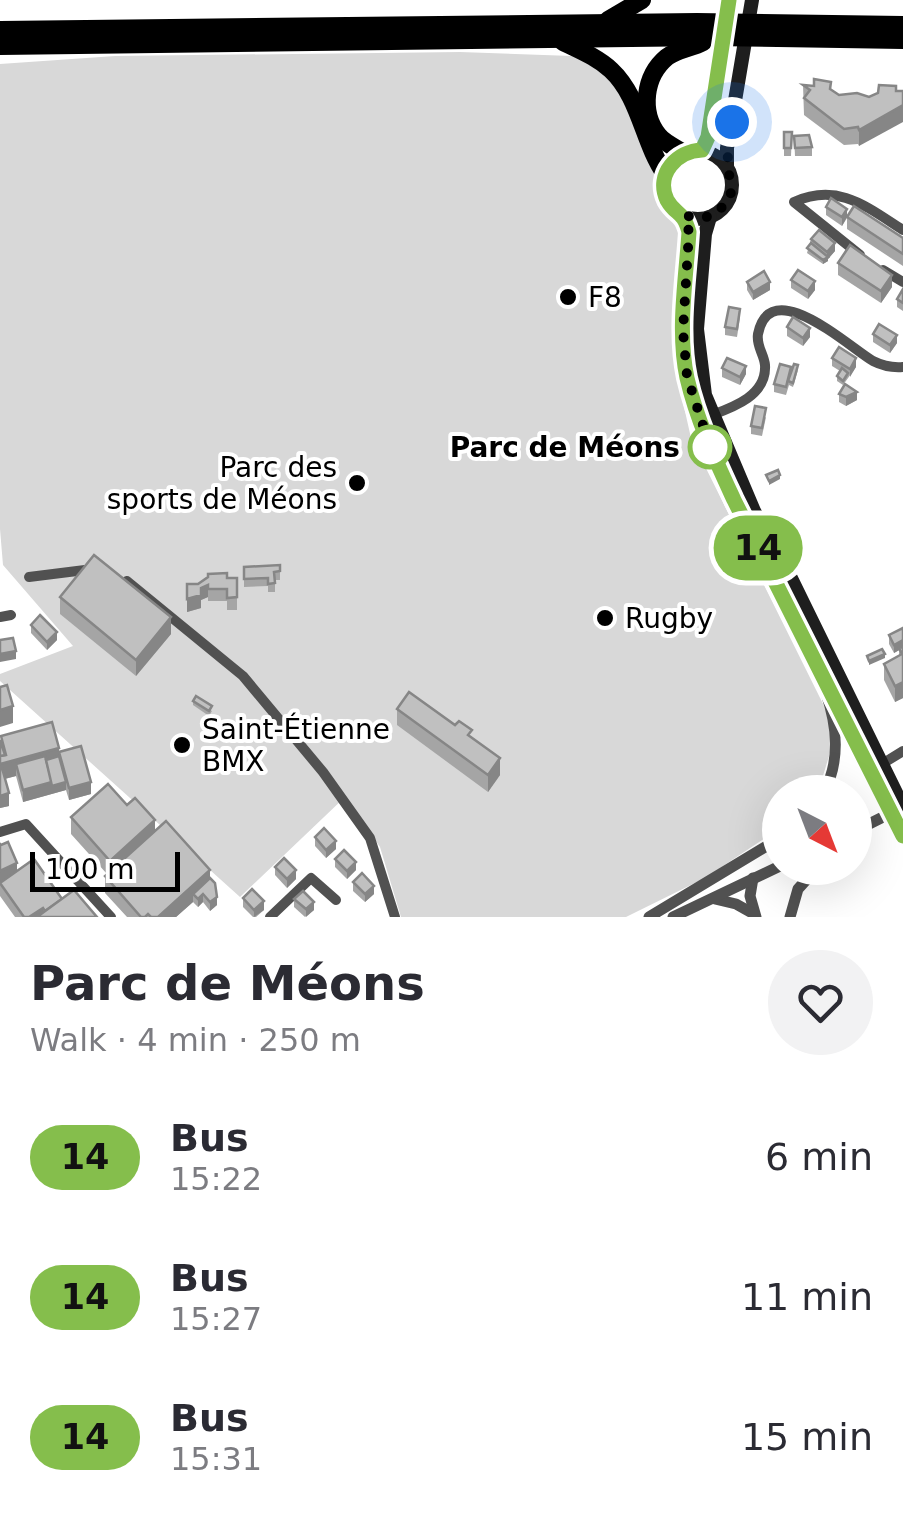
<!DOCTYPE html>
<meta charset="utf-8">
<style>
body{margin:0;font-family:"DejaVu Sans",sans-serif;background:#f2f2f3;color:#2b2b33;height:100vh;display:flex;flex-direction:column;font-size:38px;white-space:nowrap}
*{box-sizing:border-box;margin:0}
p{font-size:32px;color:#7c7c81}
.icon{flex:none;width:55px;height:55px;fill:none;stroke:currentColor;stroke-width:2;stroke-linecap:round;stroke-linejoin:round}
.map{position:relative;height:917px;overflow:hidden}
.side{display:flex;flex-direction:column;background:#fff;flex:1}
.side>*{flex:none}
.badge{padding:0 20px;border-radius:32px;font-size:35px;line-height:65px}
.needle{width:65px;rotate:138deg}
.buttons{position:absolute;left:762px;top:775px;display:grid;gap:20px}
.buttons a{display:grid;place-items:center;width:110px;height:110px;border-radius:50%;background:#fff;box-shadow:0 10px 40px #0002;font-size:50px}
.scale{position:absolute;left:30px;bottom:25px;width:150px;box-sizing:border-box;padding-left:10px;border:5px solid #000;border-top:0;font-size:28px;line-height:35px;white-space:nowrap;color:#000;-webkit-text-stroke:8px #fff;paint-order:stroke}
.you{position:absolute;width:50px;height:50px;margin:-25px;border:8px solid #fff;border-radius:50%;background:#1a73e8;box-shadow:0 0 0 15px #1a73e833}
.map>.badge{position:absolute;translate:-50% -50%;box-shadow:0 0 0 5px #fff}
.round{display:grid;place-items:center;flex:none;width:105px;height:105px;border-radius:52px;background:#f2f2f3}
.head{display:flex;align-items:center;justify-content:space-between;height:170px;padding:0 30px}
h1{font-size:48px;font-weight:600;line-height:75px}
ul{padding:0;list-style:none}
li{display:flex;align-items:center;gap:30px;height:140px;padding:0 30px}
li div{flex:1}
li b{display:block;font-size:38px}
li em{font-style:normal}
li .badge{min-width:110px;font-weight:700;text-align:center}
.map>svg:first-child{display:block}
.green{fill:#d8d8d8}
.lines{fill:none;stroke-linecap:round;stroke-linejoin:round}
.minor{stroke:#515151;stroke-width:10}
.tertiary{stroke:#515151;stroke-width:11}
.secondary{stroke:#1e1e1e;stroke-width:14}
.motorway{stroke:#000;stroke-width:18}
.wall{fill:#a5a5a5}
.shaded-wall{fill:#868686}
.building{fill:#c0c0c0;stroke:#868686;stroke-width:2.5}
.line-casing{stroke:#fff;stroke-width:22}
.line{stroke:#85be4c;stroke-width:15}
.walk{stroke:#000;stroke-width:10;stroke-dasharray:0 18}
.poi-dot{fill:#000;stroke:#fff;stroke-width:4}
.stop-dot{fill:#fff;stroke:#85be4c;stroke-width:5}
.labels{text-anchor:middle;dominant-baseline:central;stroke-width:8;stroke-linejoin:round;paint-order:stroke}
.poi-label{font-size:28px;fill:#000;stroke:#fff;text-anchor:start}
.stop-label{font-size:28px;font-weight:bold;fill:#000;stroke:#fff;text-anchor:end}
</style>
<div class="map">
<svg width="903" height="917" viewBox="0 0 903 917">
<rect width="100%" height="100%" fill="#fff"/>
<polygon class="green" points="460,52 572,56 589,61 620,89 657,172 660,200 679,227 675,367 691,438 831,720 830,753 818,792 780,792 780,828 705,878 626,917 401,917 380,847 345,797 240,897 0,681 0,674 73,646 3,565 0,529 0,64 115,56"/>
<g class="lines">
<g class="minor">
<path d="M860,255L794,202C838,182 867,207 903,230"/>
<polyline points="883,270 903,282"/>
<path d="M712,415C734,407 767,395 765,365C764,354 756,346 758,334C770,273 849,347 873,361C883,366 892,368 903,367"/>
<polyline points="29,577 93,569"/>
<polyline points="127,581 243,676 323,772 370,838 395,917"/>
<polyline points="0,617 11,615"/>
<polyline points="882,764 903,751"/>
<polyline points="0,832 26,824 111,917"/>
<polyline points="270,917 311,878 336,900"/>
</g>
<g class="tertiary">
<path d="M824,792C841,760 837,726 826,693"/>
<polyline points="855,831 899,809"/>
<polyline points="753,878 750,896 756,917"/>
<polyline points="715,899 736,904 754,914"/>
<polyline points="649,917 780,838"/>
<polyline points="673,917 780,866"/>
<polyline points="790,917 798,889 817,868"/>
</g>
<g class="secondary">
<circle cx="698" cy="185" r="34"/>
<polyline points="702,151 707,137 729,0"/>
<polyline points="727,166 727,148 752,0"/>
<polyline points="685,217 689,232 683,331 687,377 712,453 903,836"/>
<polyline points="710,217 705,234 697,329 705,395 754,511 788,572 903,807"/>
</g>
<g class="motorway">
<polyline points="608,20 642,0"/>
<polyline points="0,30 697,22 903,25"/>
<path d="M563,42C579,50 597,57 611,70C640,97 643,142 665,174"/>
<polyline points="0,46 713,37 903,40"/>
<path d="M684,153C676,148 664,143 658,135C640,112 644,76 667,57C678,49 692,48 703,42"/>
</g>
</g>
<g class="wall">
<polygon points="803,85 831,89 839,95 869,97 896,86 859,146 858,144 844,145 804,115"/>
<polygon points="784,132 792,132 791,156 784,156"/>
<polygon points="794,136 812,147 812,156 795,156"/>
<polygon points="826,207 903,238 903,266 847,229 847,218 842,226 826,215"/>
<polygon points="811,239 835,251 828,259 828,261 823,264 807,253"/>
<polygon points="838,263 892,287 881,303 838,275"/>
<polygon points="791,280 815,290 808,299 791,288"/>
<polygon points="747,282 770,290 753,300 747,290"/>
<polygon points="903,289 903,311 897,307 897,299"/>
<polygon points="740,317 737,337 725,335 725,327"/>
<polygon points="787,327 810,337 803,346 787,336"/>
<polygon points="873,334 897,343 890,353 873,342"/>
<polygon points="832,358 856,367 843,385 837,381 837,376 840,371 832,366"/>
<polygon points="722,368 746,374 740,385 722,377"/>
<polygon points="798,370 793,387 789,385 786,395 774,392 774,384"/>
<polygon points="839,394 857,400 846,406 839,402"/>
<polygon points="766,417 762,436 751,434 751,426"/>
<polygon points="280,565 280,580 275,580 275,592 268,592 268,586 244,587 244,567"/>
<polygon points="227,578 237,578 237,610 227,610 227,601 208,601 208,597 201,600 201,608 187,612 187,584 198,584"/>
<polygon points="60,597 171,634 136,676 60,614"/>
<polygon points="31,625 57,640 47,650 31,633"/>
<polygon points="903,628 903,698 895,702 884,680 884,664 899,656 899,650 894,653 889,644 889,635"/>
<polygon points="193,701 212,711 209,716 193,705"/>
<polygon points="397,709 472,737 500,775 488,792 397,725"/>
<polygon points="1,736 59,752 91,794 69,800 66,790 23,802 16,776 5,779 9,806 0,808"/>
<polygon points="127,805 210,878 217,905 210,911 203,902 198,907 193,902 176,917 127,917 105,893 105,876 107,874 71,834 71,817"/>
<polygon points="315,837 336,849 326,858 315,846"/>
<polygon points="0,844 17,871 62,899 97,917 15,917 0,896"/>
<polygon points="335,859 356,870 347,879 335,867"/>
<polygon points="275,867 296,879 287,888 275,875"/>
<polygon points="353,882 374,894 365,902 353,891"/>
<polygon points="243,898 264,910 256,917 253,917 243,907"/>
<polygon points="294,899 314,910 305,917 294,907"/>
</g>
<g class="shaded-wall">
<polygon points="903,105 903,122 859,146 859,130"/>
<polygon points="847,209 847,217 842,226 842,217"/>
<polygon points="835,243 835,251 828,259 828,261 823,264 823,260 827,258 827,252"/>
<polygon points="892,275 892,287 881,303 881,291"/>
<polygon points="815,281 815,290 808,299 808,291"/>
<polygon points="770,282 770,290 753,300 753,292"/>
<polygon points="810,328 810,337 803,346 803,338"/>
<polygon points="897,335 897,343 890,353 890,345"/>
<polygon points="856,358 856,367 850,377 850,369"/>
<polygon points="746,366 746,374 740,385 740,377"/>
<polygon points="857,392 857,400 846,406 846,397"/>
<polygon points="780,475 780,479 769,485 769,481"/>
<polygon points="208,585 208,597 201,600 201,608 187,612 187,599 201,588"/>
<polygon points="171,617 171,634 136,676 136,660"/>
<polygon points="57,632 57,640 47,650 47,642"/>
<polygon points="903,640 903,648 894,653 894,645"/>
<polygon points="16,651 16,659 0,662 0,654"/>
<polygon points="885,654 885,658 869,665 869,661"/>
<polygon points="903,682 903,698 895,702 895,686"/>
<polygon points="13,706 13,723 0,727 0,710"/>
<polygon points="59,748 59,764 16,764 16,776 0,780 0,760"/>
<polygon points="500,758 500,775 488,792 488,775"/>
<polygon points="52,782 66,782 66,790 23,802 23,790"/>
<polygon points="91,782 91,794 69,800 69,788"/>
<polygon points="9,793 9,806 0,808 0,796"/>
<polygon points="155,820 155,837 110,878 110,861"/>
<polygon points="336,841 336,849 326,858 326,850"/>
<polygon points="356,862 356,870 347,879 347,871"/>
<polygon points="17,863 17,875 0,883 0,871"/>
<polygon points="210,870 210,886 193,894 193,902 176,917 158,917"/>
<polygon points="296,870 296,879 287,888 287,879"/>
<polygon points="374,886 374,894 365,902 365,894"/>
<polygon points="203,894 203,902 198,907 198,899"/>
<polygon points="217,897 217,905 210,911 210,902"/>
<polygon points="264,901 264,910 254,917 254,910"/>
<polygon points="314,902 314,910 306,917 306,909"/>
<polygon points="43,908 43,917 29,917"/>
</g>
<g class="building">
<polygon points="814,79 831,82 830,89 839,95 857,93 869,97 878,93 879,85 896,86 896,91 903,91 903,105 859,130 858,127 844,129 804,98 810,90 803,85 814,86"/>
<polygon points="784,132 792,132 791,148 784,148"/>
<polygon points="809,135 812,147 795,148 794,136"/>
<polygon points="831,198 847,209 842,217 826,207"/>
<polygon points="854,206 903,238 903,254 847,217"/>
<polygon points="819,230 835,243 827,252 811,239"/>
<polygon points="811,243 828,257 823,260 807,248"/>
<polygon points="850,245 892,275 881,291 838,263"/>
<polygon points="798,270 815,281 808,291 791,280"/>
<polygon points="764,271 770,282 753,292 747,282"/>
<polygon points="903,289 903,303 897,299"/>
<polygon points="729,307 740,309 737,329 725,327"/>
<polygon points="793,317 810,328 803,338 787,327"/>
<polygon points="879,324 897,335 890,345 873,334"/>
<polygon points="839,347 856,358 850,369 832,358"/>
<polygon points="727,358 746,366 740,377 722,368"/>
<polygon points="780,364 791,367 786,387 774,384"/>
<polygon points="794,364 798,365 793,383 788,381"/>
<polygon points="842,368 848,373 843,381 837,376"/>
<polygon points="845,384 857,392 846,397 839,394"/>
<polygon points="755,406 766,408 762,428 751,426"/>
<polygon points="778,470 780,475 769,481 766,475"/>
<polygon points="94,555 171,617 136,660 60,597"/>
<polygon points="280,565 280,571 274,572 275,583 268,584 268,578 244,579 244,567"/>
<polygon points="227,573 227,578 237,578 237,597 227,598 227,589 208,589 208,585 201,588 201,595 187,599 187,584 198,584 208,577 208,574"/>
<polygon points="40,615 57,632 47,642 31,625"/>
<polygon points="903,628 903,640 894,645 889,635"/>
<polygon points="13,638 16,651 0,654 0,640"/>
<polygon points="903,647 903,682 895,686 884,664 902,654 899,648"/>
<polygon points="882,649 885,654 869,661 867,656"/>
<polygon points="7,685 13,706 0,710 0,687"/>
<polygon points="409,692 455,725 459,721 472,730 468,735 500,758 488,775 397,709"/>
<polygon points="196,696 212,706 209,711 193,701"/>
<polygon points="52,722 59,748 0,764 0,756 6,755 1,736"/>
<polygon points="0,740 5,755 0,756"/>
<polygon points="81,746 91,782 69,788 59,752"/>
<polygon points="45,756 52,782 23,790 16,764"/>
<polygon points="59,756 66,782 52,786 46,760"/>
<polygon points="0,768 2,768 9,793 0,796"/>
<polygon points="108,784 127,805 135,798 155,820 110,861 71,817"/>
<polygon points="166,821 210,870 158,917 151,917 148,914 145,917 141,917 105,876"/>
<polygon points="324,828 336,841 326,850 315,837"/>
<polygon points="8,842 17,863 0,871 0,844 1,845"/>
<polygon points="344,850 356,862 347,871 335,859"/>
<polygon points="284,858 296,870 287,879 275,867"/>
<polygon points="34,859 62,899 45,911 43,908 29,917 24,917 0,883"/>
<polygon points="362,873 374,886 365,894 353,882"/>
<polygon points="210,878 215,883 217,897 210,902 203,894 198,899 193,894"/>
<polygon points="252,889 264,901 254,910 243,898"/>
<polygon points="74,890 97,917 37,917"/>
<polygon points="303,891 314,902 306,909 294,899"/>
</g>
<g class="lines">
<g class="line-casing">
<path id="line" d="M729,0L708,137L702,150C677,151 655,174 667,200C676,216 683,210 689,232C686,279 677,331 687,378C697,421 716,461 734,500L903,836"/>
</g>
<use href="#line" class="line"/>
<polyline class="walk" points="710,447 712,453 687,376 683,331 689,232 685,216 710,217 726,204 731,196 727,148 732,122"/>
</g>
<g class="poi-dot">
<circle cx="568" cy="297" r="10"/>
<circle cx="357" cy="483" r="10"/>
<circle cx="605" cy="618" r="10"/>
<circle cx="182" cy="745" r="10"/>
</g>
<circle class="stop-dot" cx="710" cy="447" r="20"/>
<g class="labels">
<g class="poi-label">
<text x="588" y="297">F8</text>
<text x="337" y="467" text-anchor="end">Parc des<tspan x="337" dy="32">sports de Méons</tspan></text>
<text x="625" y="618">Rugby</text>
<text x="202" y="729">Saint-Étienne<tspan x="202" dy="32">BMX</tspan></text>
</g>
<g class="stop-label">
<text x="680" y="447">Parc de Méons</text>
</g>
</g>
</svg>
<div class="buttons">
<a><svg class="needle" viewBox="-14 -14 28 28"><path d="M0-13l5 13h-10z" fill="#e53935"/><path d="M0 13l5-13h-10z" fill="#7c7c81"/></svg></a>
</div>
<div class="scale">100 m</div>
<div class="you" style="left:732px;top:122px"></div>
<b class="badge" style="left:758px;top:548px;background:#85be4c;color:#111">14</b>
</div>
<section class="side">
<div class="head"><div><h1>Parc de Méons</h1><p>Walk · 4 min · 250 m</p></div><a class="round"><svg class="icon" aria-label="heart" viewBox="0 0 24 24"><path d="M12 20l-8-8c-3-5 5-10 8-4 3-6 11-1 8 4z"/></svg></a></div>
<ul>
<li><span class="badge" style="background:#85be4c;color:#111">14</span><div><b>Bus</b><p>15:22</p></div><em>6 min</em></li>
<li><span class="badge" style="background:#85be4c;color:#111">14</span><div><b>Bus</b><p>15:27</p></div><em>11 min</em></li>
<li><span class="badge" style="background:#85be4c;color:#111">14</span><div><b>Bus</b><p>15:31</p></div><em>15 min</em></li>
</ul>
</section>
